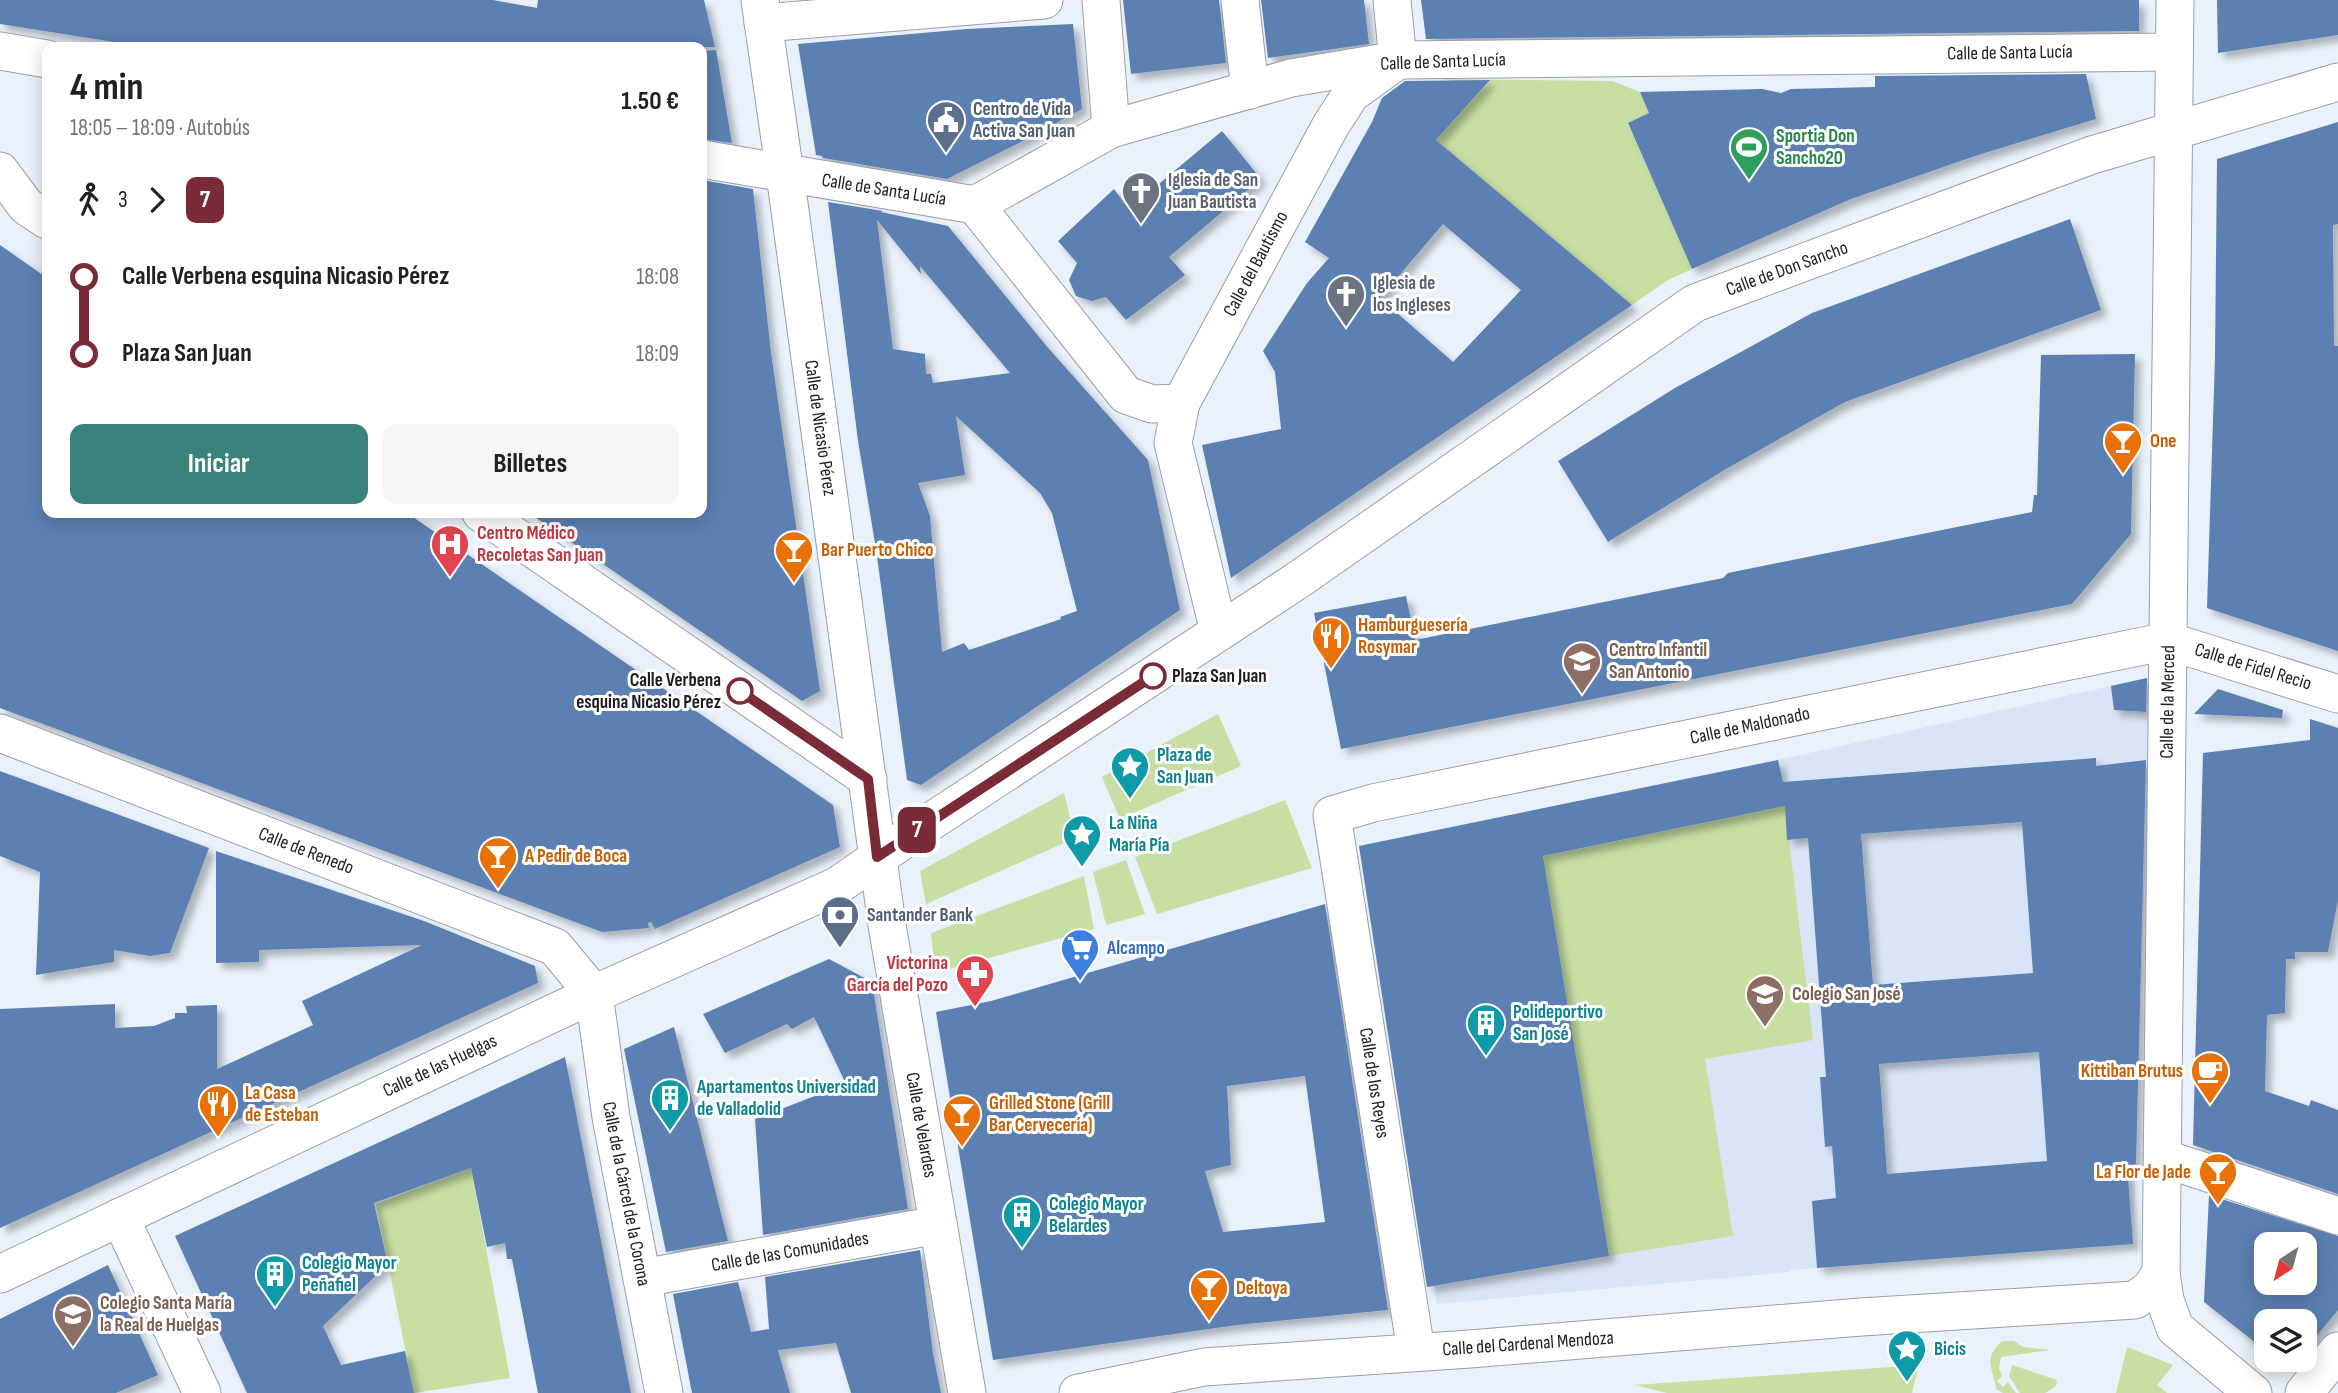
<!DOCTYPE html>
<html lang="es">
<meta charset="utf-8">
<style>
body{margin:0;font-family:"Sofia Sans Condensed",sans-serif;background:#f6f6f6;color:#202124;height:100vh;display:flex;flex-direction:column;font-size:26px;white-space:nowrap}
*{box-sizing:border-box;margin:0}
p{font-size:23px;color:#757577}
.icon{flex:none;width:38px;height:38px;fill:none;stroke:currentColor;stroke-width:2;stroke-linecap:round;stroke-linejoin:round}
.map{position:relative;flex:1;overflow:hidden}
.details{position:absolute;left:42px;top:42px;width:665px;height:476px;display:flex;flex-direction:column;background:#fff;border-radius:14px;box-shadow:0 4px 18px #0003}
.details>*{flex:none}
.badge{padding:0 14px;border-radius:10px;font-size:24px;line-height:46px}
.needle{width:46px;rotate:216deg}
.buttons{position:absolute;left:2254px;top:1232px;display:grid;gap:14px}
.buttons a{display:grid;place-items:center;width:63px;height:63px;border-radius:14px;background:#fff;box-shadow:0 4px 18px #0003;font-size:35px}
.map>.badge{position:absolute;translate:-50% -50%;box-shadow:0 0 0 4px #fff}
.legs{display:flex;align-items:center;gap:10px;height:77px;padding:0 28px;font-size:23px}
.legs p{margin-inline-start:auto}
.summary{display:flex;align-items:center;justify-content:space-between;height:119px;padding:0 28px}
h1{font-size:38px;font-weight:700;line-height:52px}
.button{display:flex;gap:14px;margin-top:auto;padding:14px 28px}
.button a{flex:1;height:80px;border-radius:14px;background:#3a827c;color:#fff;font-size:28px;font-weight:700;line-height:80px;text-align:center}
.button a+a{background:#f6f6f6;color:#202124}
ul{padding:0 28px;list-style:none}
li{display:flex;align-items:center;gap:24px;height:77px;font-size:26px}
li i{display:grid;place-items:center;width:10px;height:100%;margin:0 9px;background:currentColor}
li i::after{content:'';width:18px;height:18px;margin:-9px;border:5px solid;border-radius:50%;background:#fff}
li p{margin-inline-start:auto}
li:first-child i{background:linear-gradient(#0000 50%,currentColor 0)}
li:last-child i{background:linear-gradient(currentColor 50%,#0000 0)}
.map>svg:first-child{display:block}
.built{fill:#d8e5f6}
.green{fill:#c7dfa3}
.building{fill:#5c80b1;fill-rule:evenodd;filter:url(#shadow)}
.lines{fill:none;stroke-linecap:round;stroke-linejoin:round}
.minor-casing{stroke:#989fa9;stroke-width:39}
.minor{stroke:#fff;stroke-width:37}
.line-1-casing{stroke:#fff;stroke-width:16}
.line-1{stroke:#7a2b37;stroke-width:10}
.stop-1-dot{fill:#fff;stroke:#7a2b37;stroke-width:3.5}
.labels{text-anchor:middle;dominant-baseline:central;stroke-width:6;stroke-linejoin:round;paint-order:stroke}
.street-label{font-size:19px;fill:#1b1d21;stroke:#fff}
.service-label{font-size:19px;font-weight:bold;fill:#4e5e75;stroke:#fff;text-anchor:start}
.leisure-label{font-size:19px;font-weight:bold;fill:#27864d;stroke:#fff;text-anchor:start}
.worship-label{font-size:19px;font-weight:bold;fill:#5b616d;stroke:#fff;text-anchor:start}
.food-label{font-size:19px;font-weight:bold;fill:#c56008;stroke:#fff;text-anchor:start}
.health-label{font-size:19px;font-weight:bold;fill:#be3a42;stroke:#fff;text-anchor:start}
.education-label{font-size:19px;font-weight:bold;fill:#785e54;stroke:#fff;text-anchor:start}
.stop-label{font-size:19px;font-weight:bold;fill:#1b1d21;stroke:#fff;text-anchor:start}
.culture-label{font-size:19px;font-weight:bold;fill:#0d838f;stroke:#fff;text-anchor:start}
.shop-label{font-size:19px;font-weight:bold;fill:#366cbe;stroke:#fff;text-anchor:start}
</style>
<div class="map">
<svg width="2338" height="1393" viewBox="0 0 2338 1393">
<defs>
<filter id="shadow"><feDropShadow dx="6" dy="6" stdDeviation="3.5" flood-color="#0004"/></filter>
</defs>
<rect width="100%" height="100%" fill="#e9f1fb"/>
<polygon class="built" points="2151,677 2133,1244 1790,1270 1790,1272 1437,1304 1359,846 1778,760"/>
<g class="green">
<polygon points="1438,79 1612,81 1640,92 1649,113 1628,124 1692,269 1668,280 1632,305 1436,140 1486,85"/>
<polygon points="1218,714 1241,766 1120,819 1102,777"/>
<polygon points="1064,793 1075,838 926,904 920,871"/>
<polygon points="1285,800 1312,868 1157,914 1135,857"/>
<polygon points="1785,806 1813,1040 1705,1059 1733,1236 1609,1256 1546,872 1540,857"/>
<polygon points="1126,860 1145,914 1106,925 1093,872"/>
<polygon points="1084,876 1094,929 935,973 931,933"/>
<polygon points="471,1168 510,1378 414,1393 376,1204"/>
<path d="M2002,1341H2014L2023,1347L2050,1350L2001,1357L1999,1368L2002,1376L1997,1381L2003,1387L2008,1382L2016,1393H2003L1996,1389C1993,1366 1982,1360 2002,1341Z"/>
<polygon points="2127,1347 2173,1365 2157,1385 2167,1393 2116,1393"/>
<polygon points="1919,1365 1912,1393 1667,1393 1635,1385"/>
<polygon points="2012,1365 2057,1380 2056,1386 2045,1393 2020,1393 2009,1376"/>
</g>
<g class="building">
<polygon points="0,0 493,0 537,8 538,0 704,0 715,47 146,47 0,24"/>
<polygon points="1123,0 1219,0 1226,63 1131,74"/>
<polygon points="1261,0 1364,0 1369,44 1268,58"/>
<polygon points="1421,0 2139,0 2139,31 1426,39"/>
<polygon points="2217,0 2338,0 2338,35 2218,53"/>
<polygon points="1073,24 1082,109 1019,143 947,179 823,158 822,156 816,155 798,44 967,29"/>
<polygon points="716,50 732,143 702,139 702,51"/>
<polygon points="2086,74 2096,119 1975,156 1851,199 1692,269 1628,123 1649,113 1640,92 1762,89 1781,93 1791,89 1875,87 1875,76"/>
<path d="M1490,80L1436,140L1632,305L1231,578L1202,445L1281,429L1275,372L1263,351L1307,283L1329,258L1305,242L1372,122L1382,98L1405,81ZM1443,224L1521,290L1453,362L1380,298Z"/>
<polygon points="2338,122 2338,224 2333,225 2334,346 2338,346 2338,651 2207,608 2215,358 2217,159"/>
<polygon points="1222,131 1261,179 1169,257 1185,275 1126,320 1106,297 1092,301 1076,296 1069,280 1077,263 1058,241 1114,189 1129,209"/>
<polygon points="702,180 753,189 771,353 820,691 802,701 529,513 702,513"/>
<path d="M828,202L883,211L881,212L948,226L1049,349L1148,460L1180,610L921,785L907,780L876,549L858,441ZM877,220L921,274L920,266L1010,373L933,383L931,374H926L925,354L893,349ZM956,416L1040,493L1052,513L1077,611L1060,617L1061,619L969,650L964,643L942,652L930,516L918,483L965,475Z"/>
<polygon points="2070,219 2101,310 1845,402 1726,469 1608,542 1558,461 1675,388 1812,313"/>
<polygon points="0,245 47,278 47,513 407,513 833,805 840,847 655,929 651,922 648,923 649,928 602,932 0,708"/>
<polygon points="2135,354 2131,534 2072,604 1341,749 1314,613 1406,596 1415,640 1723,578 1728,573 2032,512 2034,495 2037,495 2041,355"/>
<polygon points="2147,678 2146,712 2114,710 2111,686"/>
<polygon points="2218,689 2283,710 2282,718 2194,714"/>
<polygon points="2310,719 2338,728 2338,900 2328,952 2295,952 2295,959 2286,959 2285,1013 2267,1015 2265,1091 2309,1106 2311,1100 2338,1110 2338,1194 2193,1145 2203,753 2310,740"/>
<path d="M2096,758V766L2146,760L2136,1164L2127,1165L2133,1244L1817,1268L1812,1201L1836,1198L1832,1146L1825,1147L1820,1077H1826L1808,838L1787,840L1785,806L1543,856L1609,1256L1427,1287L1359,846L1778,760L1783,782ZM2022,822L2033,973L1873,985L1861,834ZM2039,1052L2047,1161L1887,1174L1879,1064Z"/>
<polygon points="0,771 209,848 170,953 150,956 114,950 114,962 36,975 40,872 0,856"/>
<polygon points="216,851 424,921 535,966 538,983 0,1228 0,1009 115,1004 115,1028 154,1026 175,1018 175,1013 187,1013 186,1006 217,1005 217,1069 313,1025 302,1001 422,945 259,950 259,962 216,963"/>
<path d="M1325,904L1388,1310L1237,1325L993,1360L936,1012L991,1001ZM1305,1076L1325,1222L1223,1232L1205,1171L1231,1165L1227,1086Z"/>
<polygon points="829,959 872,982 908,1209 763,1235 755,1119 846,1084 814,1017 792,1029 787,1024 725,1053 703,1014"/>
<polygon points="674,1027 728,1241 666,1252 624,1049"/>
<polygon points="565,1057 631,1393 538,1393 512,1259 507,1259 505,1243 487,1247 471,1168 374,1203 388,1264 323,1326 341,1365 405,1351 414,1393 247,1393 175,1236"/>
<path d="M2209,1195L2338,1236V1310L2305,1350V1321H2266V1351L2204,1302ZM2266,1244H2305V1283H2266Z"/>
<polygon points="920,1250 933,1354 941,1393 851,1393 836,1343 778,1350 790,1393 692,1393 673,1294 738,1282 751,1332 769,1329 765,1277"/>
<polygon points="108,1265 158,1375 116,1393 0,1393 0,1319"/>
</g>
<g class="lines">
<g class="minor-casing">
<g id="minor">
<polyline points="760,0 785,174 887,925 967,1393"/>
<polyline points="1101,0 1111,129"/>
<polyline points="1240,0 1250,90"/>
<polyline points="2175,0 2161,1273 2165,1300 2175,1328 2253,1393"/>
<polyline points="763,23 1044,0"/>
<polyline points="0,51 47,59"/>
<polyline points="702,159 975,205 1111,129 1291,78 1398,60 2174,52"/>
<polyline points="0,171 26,206 47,220"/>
<polyline points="975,205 1126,395 1152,404 1181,403"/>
<polyline points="481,513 868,779"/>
<polyline points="1219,632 1173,443 1181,403 1331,125 1351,94 1398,60 1392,0"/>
<polyline points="0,733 555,947 594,994"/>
<polyline points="594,994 611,1117 664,1393"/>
<polyline points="2163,1158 2338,1216"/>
<polyline points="120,1217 202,1393"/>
<polyline points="0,1274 594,994 837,886 912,834 1298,580 1695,303 2092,155 2338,82"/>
<polyline points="642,1278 938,1225"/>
<polyline points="1416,1351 1332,815 1373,803 2168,641 2338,694"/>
<polyline points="1078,1393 1204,1367 1470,1349 1861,1317 2135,1300 2150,1289 2161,1273"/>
<polyline points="2304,1393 2338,1351"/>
</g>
</g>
<use href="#minor" class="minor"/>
</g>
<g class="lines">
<g class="line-1-casing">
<polyline id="line-1" points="740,691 868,779 877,857 1153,676"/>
</g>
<use href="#line-1" class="line-1"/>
</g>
<defs>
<g id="civic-pin" transform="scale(2.0125)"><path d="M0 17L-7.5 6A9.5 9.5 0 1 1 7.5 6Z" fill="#5c6f8a" stroke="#fff"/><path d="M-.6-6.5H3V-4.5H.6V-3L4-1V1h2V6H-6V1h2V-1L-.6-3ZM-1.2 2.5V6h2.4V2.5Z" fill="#fff"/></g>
<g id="stadium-pin" transform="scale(2.0125)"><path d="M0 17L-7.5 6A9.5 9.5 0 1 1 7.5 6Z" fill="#2e9e5b" stroke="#fff"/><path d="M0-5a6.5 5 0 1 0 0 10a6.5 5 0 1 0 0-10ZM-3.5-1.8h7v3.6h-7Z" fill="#fff"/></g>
<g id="church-pin" transform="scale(2.0125)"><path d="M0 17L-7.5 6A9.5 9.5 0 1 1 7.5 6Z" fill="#6b7280" stroke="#fff"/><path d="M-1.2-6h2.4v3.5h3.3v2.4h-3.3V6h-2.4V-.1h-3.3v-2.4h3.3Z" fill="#fff"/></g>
<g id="bar-pin" transform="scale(2.0125)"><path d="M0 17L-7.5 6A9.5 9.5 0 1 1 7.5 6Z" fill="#e8710a" stroke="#fff"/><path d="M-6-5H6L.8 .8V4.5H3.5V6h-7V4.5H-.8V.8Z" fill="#fff"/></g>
<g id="hospital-pin" transform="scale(2.0125)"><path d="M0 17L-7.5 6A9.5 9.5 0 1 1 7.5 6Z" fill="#e0444e" stroke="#fff"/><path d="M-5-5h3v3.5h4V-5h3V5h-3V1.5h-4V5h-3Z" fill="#fff"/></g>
<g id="restaurant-pin" transform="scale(2.0125)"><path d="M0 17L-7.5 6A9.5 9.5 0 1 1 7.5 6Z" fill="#e8710a" stroke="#fff"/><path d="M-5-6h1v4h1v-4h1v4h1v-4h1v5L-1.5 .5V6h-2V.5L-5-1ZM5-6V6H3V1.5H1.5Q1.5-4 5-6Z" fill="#fff"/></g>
<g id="school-pin" transform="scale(2.0125)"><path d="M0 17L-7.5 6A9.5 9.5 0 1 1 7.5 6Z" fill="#8d6e63" stroke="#fff"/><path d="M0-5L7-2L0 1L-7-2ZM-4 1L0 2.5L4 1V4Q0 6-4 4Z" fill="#fff"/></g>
<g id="sight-pin" transform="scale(2.0125)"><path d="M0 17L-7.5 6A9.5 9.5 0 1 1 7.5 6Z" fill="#0f9aa8" stroke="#fff"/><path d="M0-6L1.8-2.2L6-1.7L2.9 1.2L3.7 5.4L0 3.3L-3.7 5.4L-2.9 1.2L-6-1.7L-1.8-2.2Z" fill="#fff"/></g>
<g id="bank-pin" transform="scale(2.0125)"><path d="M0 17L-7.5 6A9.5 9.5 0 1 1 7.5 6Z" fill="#5c6f8a" stroke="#fff"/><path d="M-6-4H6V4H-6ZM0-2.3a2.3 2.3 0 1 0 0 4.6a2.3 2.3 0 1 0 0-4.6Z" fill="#fff"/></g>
<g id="supermarket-pin" transform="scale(2.0125)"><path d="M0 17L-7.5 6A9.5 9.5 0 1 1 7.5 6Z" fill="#3f7fe0" stroke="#fff"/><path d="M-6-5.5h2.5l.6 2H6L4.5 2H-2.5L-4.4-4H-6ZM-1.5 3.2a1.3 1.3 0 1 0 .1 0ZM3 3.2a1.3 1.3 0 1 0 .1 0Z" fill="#fff"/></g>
<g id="pharmacy-pin" transform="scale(2.0125)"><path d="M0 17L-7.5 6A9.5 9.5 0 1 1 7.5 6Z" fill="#e0444e" stroke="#fff"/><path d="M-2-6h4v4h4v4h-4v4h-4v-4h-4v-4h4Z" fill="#fff"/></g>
<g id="building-pin" transform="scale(2.0125)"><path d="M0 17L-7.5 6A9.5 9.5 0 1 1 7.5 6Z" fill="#0f9aa8" stroke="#fff"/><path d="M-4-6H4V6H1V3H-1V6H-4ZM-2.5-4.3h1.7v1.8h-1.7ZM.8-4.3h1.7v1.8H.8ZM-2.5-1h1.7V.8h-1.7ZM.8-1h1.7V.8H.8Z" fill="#fff"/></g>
<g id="cafe-pin" transform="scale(2.0125)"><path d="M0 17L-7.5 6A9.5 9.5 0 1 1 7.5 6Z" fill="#e8710a" stroke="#fff"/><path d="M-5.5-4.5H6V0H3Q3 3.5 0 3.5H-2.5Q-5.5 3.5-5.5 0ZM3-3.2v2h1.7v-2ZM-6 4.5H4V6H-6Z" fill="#fff"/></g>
</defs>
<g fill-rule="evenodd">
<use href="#civic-pin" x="946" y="120"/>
<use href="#stadium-pin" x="1749" y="147"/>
<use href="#church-pin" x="1141" y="191"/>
<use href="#church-pin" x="1346" y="294"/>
<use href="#bar-pin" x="2123" y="441"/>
<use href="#hospital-pin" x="450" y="544"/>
<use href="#bar-pin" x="794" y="550"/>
<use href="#restaurant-pin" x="1331" y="636"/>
<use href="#school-pin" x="1582" y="661"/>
<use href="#sight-pin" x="1130" y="766"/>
<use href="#sight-pin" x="1082" y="834"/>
<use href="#bar-pin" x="498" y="856"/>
<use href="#bank-pin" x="840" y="915"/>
<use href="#supermarket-pin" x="1080" y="948"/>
<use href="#pharmacy-pin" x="975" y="974"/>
<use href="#school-pin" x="1765" y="994"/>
<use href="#building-pin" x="1486" y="1023"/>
<use href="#cafe-pin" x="2210" y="1071"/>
<use href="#building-pin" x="670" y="1098"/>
<use href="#restaurant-pin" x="218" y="1104"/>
<use href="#bar-pin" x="962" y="1114"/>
<use href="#bar-pin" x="2218" y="1172"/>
<use href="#building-pin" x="1022" y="1215"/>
<use href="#building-pin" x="275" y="1274"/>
<use href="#bar-pin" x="1209" y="1288"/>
<use href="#school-pin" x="73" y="1314"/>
<use href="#sight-pin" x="1907" y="1349"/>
</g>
<g class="stop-1-dot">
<circle cx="1153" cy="676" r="12"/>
<circle cx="740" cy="691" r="12"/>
</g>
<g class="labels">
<g class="street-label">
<text transform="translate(2010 53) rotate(-1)">Calle de Santa Lucía</text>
<text transform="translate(1443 62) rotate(-2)">Calle de Santa Lucía</text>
<text transform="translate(884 190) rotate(9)">Calle de Santa Lucía</text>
<text transform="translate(1256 264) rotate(-62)">Calle del Bautismo</text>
<text transform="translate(1787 269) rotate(-20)">Calle de Don Sancho</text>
<text transform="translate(820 428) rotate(82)">Calle de Nicasio Pérez</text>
<text transform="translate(2253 667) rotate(17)">Calle de Fidel Recio</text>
<text transform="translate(2168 702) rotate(-89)">Calle de la Merced</text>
<text transform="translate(1750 726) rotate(-12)">Calle de Maldonado</text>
<text transform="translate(306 851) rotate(21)">Calle de Renedo</text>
<text transform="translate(440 1066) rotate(-25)">Calle de las Huelgas</text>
<text transform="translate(1374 1083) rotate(81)">Calle de los Reyes</text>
<text transform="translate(921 1125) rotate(80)">Calle de Velardes</text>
<text transform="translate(626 1194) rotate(79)">Calle de la Cárcel de la Corona</text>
<text transform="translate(790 1252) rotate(-10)">Calle de las Comunidades</text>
<text transform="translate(1528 1344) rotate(-4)">Calle del Cardenal Mendoza</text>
</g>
<g class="service-label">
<text x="973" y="109">Centro de Vida<tspan x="973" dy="22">Activa San Juan</tspan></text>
<text x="867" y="915">Santander Bank</text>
</g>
<g class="leisure-label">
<text x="1776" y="136">Sportia Don<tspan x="1776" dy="22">Sancho20</tspan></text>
</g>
<g class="worship-label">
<text x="1168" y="180">Iglesia de San<tspan x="1168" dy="22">Juan Bautista</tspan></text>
<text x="1373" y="283">Iglesia de<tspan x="1373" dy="22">los Ingleses</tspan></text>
</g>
<g class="food-label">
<text x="2150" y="441">One</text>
<text x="821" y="550">Bar Puerto Chico</text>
<text x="1358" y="625">Hamburguesería<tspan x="1358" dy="22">Rosymar</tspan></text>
<text x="525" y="856">A Pedir de Boca</text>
<text x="2183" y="1071" text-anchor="end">Kittiban Brutus</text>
<text x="245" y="1093">La Casa<tspan x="245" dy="22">de Esteban</tspan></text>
<text x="989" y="1103">Grilled Stone (Grill<tspan x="989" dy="22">Bar Cervecería)</tspan></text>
<text x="2191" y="1172" text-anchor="end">La Flor de Jade</text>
<text x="1236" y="1288">Deltoya</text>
</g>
<g class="health-label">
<text x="477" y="533">Centro Médico<tspan x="477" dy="22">Recoletas San Juan</tspan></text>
<text x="948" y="963" text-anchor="end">Victorina<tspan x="948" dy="22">García del Pozo</tspan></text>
</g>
<g class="education-label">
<text x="1609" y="650">Centro Infantil<tspan x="1609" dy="22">San Antonio</tspan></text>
<text x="1792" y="994">Colegio San José</text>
<text x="100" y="1303">Colegio Santa María<tspan x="100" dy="22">la Real de Huelgas</tspan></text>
</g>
<g class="stop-label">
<text x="1172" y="676">Plaza San Juan</text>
<text x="721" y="680" text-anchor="end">Calle Verbena<tspan x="721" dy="22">esquina Nicasio Pérez</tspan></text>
</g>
<g class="culture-label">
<text x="1157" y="755">Plaza de<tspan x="1157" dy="22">San Juan</tspan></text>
<text x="1109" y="823">La Niña<tspan x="1109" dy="22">María Pía</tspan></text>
<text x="1513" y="1012">Polideportivo<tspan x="1513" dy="22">San José</tspan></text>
<text x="697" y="1087">Apartamentos Universidad<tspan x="697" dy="22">de Valladolid</tspan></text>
<text x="1049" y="1204">Colegio Mayor<tspan x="1049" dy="22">Belardes</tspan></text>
<text x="302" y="1263">Colegio Mayor<tspan x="302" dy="22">Peñafiel</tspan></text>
<text x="1934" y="1349">Bicis</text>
</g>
<g class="shop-label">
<text x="1107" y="948">Alcampo</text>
</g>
</g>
</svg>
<div class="buttons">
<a><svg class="needle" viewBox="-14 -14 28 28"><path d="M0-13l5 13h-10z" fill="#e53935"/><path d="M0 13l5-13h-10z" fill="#757577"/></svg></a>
<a><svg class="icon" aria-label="layers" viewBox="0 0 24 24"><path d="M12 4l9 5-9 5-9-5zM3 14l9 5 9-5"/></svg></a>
</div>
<b class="badge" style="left:917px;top:830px;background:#7a2b37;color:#fff">7</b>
<section class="details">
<div class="summary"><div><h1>4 min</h1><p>18:05 – 18:09 · Autobús</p></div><b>1.50 €</b></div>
<div class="legs"><svg class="icon" aria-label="walk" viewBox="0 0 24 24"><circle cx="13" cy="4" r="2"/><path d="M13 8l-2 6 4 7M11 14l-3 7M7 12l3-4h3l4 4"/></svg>3<svg class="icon" aria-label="forward" viewBox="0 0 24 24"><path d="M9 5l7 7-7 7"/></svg><b class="badge" style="background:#7a2b37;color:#fff">7</b></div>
<ul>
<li><i style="color:#7a2b37"></i><b>Calle Verbena esquina Nicasio Pérez</b><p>18:08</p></li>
<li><i style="color:#7a2b37"></i><b>Plaza San Juan</b><p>18:09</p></li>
</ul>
<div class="button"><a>Iniciar</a><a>Billetes</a></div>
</section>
</div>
